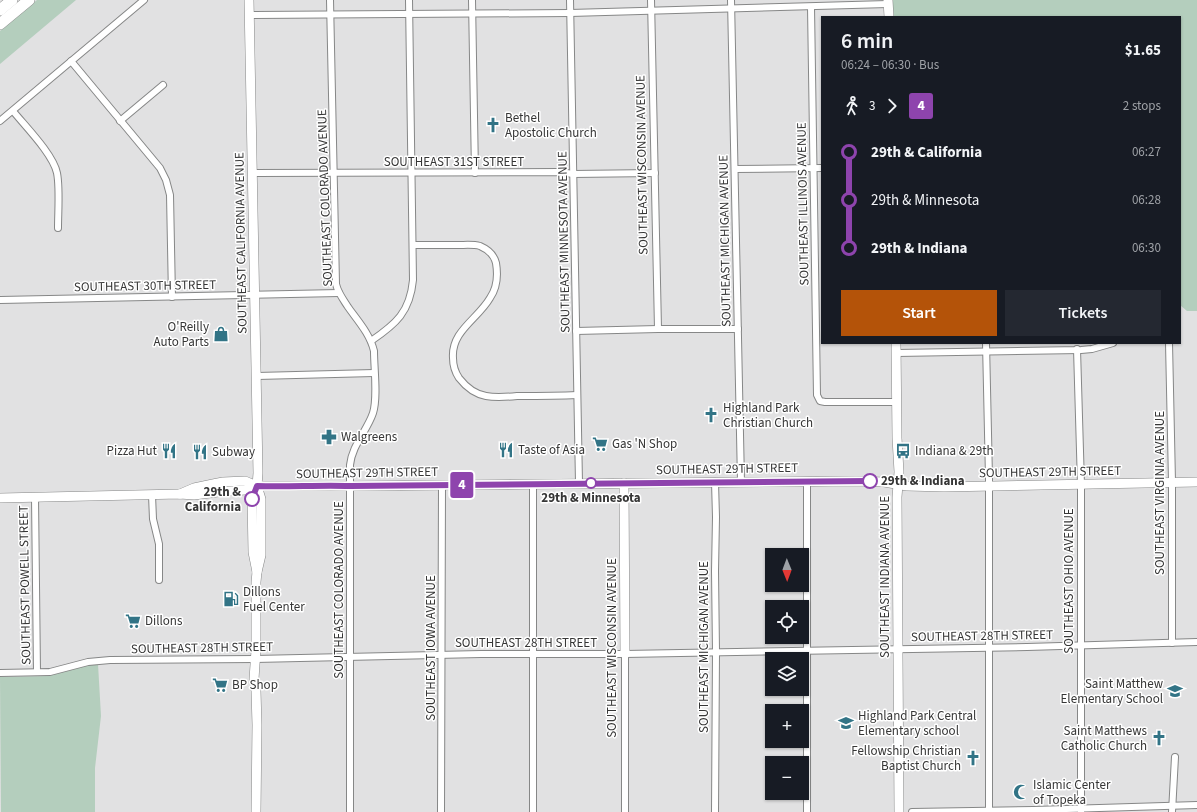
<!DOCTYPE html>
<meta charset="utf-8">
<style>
body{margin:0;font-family:"Source Sans 3",sans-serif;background:#242831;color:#f1f3f6;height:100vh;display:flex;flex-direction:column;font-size:15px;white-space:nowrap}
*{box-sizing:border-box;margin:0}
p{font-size:13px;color:#9ea1a6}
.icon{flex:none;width:22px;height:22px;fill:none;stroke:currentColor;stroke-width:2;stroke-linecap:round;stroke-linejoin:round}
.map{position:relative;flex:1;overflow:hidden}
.side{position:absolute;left:821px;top:16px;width:360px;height:328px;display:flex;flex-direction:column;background:#171b24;border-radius:0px;box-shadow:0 1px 3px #0004}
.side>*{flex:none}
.badge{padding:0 8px;border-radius:3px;font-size:14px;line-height:26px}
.needle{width:26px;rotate:179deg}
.tools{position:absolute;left:765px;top:548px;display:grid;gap:8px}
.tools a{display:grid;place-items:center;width:44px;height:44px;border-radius:0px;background:#171b24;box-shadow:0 1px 3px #0004;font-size:20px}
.map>.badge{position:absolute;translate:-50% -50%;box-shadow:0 0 0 2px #fff}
.legs{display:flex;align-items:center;gap:6px;height:44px;padding:0 20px;font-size:13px}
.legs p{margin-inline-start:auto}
.head{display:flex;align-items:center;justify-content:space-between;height:68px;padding:0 20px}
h1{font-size:22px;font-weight:600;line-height:30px}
.primary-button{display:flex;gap:8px;margin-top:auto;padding:8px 20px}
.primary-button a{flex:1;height:46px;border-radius:0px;background:#b45309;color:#fff;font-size:16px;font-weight:600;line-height:46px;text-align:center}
.primary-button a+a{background:#242831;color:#f1f3f6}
ul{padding:0 20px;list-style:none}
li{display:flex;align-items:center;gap:14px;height:48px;font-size:15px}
li i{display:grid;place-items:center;width:6px;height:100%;margin:0 5px;background:currentColor}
li i::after{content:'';width:10px;height:10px;margin:-5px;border:3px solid;border-radius:50%;background:#171b24}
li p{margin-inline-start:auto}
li:first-child i{background:linear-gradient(#0000 50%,currentColor 0)}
li:last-child i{background:linear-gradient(currentColor 50%,#0000 0)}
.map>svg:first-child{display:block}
.green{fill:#b4cebd}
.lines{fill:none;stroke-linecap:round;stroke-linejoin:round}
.street-casing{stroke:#868787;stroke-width:8}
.secondary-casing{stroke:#868787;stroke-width:10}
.highway-casing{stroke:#868787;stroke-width:12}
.street{stroke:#fff;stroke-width:6}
.secondary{stroke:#fff;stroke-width:9}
.highway{stroke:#fff;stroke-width:11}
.line-1-casing{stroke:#fff;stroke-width:9}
.line-1{stroke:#8e44ad;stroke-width:6}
.stop-1-dot{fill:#fff;stroke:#8e44ad;stroke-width:2}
.labels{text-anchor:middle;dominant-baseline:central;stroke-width:3;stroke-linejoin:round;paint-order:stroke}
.poi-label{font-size:13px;fill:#363636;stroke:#fff;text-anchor:start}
.street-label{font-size:13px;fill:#363636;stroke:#fff}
.stop-label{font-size:13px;font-weight:bold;fill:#363636;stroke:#fff;text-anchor:start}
</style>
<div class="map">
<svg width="1197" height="812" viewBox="0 0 1197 812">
<rect width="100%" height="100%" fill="#e1e1e2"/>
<g class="green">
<polygon points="37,0 76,0 0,64 0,31"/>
<polygon points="893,0 1197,0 1197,311 1187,311 1180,305 1180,17 893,17"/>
<polygon points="98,664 101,716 95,768 95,812 1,812 0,677 48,676 88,665"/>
</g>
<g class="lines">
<g class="street-casing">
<g id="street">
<path d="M330,0L336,284C338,293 343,299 348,307C358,321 370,334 374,351C374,369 378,397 373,413C367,431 352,445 350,465V812"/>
<polyline points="472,0 475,173"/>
<polyline points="570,0 579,483"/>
<polyline points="651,0 658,329"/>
<polyline points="731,0 741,482"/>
<polyline points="811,7 817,395 820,401 825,402 897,402"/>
<polyline points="249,15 570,13 888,4"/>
<polyline points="71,61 160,168 166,180 170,195 172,297"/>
<path d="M13,111C25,126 53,154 57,173C60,188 58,212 58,228"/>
<polyline points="0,121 144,0"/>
<polyline points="120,121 163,85"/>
<polyline points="735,169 822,168"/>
<polyline points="253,173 560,172 573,174 655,173"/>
<path d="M413,245C428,245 443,245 458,245C465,245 473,244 480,246C487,249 494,255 496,263C498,275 497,288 490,298C478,319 451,331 453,358C453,365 455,372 459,378C466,387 475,394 486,396C496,398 507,397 517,396C537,396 557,396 577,395"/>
<polyline points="0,300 339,293"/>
<polyline points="576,331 658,329 738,329"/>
<path d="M371,341C396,324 410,312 413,280L409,0"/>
<polyline points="986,343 989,478 989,812"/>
<polyline points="1169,343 1172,482 1172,643"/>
<polyline points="1077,349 1081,485 1081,812"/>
<polyline points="896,353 1081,350 1092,349 1113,343"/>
<polyline points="257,376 374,373"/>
<polyline points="807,481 807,812"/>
<polyline points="715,482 716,517 715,571 716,652 715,812"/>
<polyline points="533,484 533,812"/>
<polyline points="152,495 153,519 159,544 159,580"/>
<polyline points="35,497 37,672"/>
<polyline points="0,673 50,672 88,662 110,660 255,659 481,654 625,654 1027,647 1197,642"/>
<polyline points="441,812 442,485"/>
<polyline points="625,812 625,654"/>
<polyline points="912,812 1034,810 1197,805"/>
<polyline points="1172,812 1175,757"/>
</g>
</g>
<g class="secondary-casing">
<g id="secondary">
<polyline points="249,0 258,473 257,486 252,499 253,552 257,572"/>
<polyline points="888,0 889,17"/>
<polyline points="896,343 897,438 899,472 897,497 899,812"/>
<polyline points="624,483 625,654"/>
<polyline points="180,494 194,488 213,484 223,482 245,481 257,486 350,486 856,481 884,482 907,486 944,487 1197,482"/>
<polyline points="0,498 180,494 194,495 218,492 245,490 257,486"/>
<polyline points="256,812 257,725 256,691 254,679 256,650 256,582 257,572 261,555 261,499 257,486"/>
</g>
</g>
<g class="highway-casing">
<g id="highway">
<polyline points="0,10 12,0"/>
<polyline points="0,24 29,0"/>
</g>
</g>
<use href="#street" class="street"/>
<use href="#secondary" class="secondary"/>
<use href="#highway" class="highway"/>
</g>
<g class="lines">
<g class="line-1-casing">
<path id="line-1" d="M252,499L257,486C288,487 319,485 350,486L870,481"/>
</g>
<use href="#line-1" class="line-1"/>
</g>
<defs>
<g id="church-bare" transform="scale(1.2)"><path d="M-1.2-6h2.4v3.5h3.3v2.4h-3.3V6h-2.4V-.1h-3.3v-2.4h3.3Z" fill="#327486" stroke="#fff" stroke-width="2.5" paint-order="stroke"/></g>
<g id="shop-bare" transform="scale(1.2)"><path d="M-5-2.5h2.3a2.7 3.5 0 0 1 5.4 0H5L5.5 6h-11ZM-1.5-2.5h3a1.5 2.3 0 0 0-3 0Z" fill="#327486" stroke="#fff" stroke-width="2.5" paint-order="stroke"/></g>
<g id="pharmacy-bare" transform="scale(1.2)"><path d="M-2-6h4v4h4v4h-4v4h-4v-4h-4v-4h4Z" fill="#327486" stroke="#fff" stroke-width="2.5" paint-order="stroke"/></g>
<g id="supermarket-bare" transform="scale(1.2)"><path d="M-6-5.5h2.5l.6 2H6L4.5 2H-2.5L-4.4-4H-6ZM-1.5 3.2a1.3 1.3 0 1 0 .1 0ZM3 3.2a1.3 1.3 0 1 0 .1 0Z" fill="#327486" stroke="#fff" stroke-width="2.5" paint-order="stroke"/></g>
<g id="restaurant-bare" transform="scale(1.2)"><path d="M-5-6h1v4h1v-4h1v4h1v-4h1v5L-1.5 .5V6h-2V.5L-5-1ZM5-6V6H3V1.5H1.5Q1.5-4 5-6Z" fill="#327486" stroke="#fff" stroke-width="2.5" paint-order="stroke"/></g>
<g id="bus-bare" transform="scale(1.2)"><path d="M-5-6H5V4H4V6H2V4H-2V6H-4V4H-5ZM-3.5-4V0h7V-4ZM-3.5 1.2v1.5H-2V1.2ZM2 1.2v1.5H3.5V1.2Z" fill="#327486" stroke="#fff" stroke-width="2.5" paint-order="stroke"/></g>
<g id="fuel-bare" transform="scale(1.2)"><path d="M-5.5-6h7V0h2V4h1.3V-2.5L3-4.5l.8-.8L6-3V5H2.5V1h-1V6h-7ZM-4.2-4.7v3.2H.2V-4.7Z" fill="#327486" stroke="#fff" stroke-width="2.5" paint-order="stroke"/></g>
<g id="school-bare" transform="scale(1.2)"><path d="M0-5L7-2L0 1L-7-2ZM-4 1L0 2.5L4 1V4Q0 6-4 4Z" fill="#327486" stroke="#fff" stroke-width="2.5" paint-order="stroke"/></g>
<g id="mosque-bare" transform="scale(1.2)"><path d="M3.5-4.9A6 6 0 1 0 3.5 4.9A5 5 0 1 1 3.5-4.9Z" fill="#327486" stroke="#fff" stroke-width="2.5" paint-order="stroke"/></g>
</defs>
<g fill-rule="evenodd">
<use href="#church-bare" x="493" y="125"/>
<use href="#shop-bare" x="221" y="334"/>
<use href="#church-bare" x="711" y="415"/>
<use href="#pharmacy-bare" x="329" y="437"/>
<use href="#supermarket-bare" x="600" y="444"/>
<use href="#restaurant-bare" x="506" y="450"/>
<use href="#restaurant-bare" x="169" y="451"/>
<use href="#bus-bare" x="903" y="451"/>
<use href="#restaurant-bare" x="200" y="452"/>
<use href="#fuel-bare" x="231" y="599"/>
<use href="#supermarket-bare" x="133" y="621"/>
<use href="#supermarket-bare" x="220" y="685"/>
<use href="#school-bare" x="1175" y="691"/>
<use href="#school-bare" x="846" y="723"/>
<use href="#church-bare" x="1159" y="738"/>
<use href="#church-bare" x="973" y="758"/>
<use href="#mosque-bare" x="1021" y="792"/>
</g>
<g class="stop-1-dot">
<circle cx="870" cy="481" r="7"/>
<circle cx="591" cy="483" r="5"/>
<circle cx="252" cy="499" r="7"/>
</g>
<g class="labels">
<g class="poi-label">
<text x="505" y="118">Bethel<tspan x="505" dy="15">Apostolic Church</tspan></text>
<text x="209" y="327" text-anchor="end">O'Reilly<tspan x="209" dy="15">Auto Parts</tspan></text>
<text x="723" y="408">Highland Park<tspan x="723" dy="15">Christian Church</tspan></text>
<text x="341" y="437">Walgreens</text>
<text x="612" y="444">Gas 'N Shop</text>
<text x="518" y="450">Taste of Asia</text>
<text x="157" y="451" text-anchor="end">Pizza Hut</text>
<text x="915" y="451">Indiana &amp; 29th</text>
<text x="212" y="452">Subway</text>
<text x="243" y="592">Dillons<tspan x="243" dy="15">Fuel Center</tspan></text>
<text x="145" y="621">Dillons</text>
<text x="1163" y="684" text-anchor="end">Saint Matthew<tspan x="1163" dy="15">Elementary School</tspan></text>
<text x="232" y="685">BP Shop</text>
<text x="858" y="716">Highland Park Central<tspan x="858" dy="15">Elementary school</tspan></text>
<text x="1147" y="731" text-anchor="end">Saint Matthews<tspan x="1147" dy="15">Catholic Church</tspan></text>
<text x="961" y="751" text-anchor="end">Fellowship Christian<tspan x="961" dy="15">Baptist Church</tspan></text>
<text x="1033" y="785">Islamic Center<tspan x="1033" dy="15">of Topeka</tspan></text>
</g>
<g class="street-label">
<text x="454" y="162">SOUTHEAST 31ST STREET</text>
<text transform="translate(642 165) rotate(-91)">SOUTHEAST WISCONSIN AVENUE</text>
<text transform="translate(325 198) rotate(-92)">SOUTHEAST COLORADO AVENUE</text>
<text transform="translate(803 204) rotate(-91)">SOUTHEAST ILLINOIS AVENUE</text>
<text transform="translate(725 241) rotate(-91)">SOUTHEAST MICHIGAN AVENUE</text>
<text transform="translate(564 242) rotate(-91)">SOUTHEAST MINNESOTA AVENUE</text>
<text transform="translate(241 243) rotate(-91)">SOUTHEAST CALIFORNIA AVENUE</text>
<text transform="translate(145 286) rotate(-1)">SOUTHEAST 30TH STREET</text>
<text transform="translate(727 469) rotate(-1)">SOUTHEAST 29TH STREET</text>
<text transform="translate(1050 472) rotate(-1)">SOUTHEAST 29TH STREET</text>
<text transform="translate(367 473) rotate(-1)">SOUTHEAST 29TH STREET</text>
<text transform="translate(1160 493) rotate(-90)">SOUTHEAST VIRGINIA AVENUE</text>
<text transform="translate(885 577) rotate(-90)">SOUTHEAST INDIANA AVENUE</text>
<text transform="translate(1069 581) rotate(-90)">SOUTHEAST OHIO AVENUE</text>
<text transform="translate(25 585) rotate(-91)">SOUTHEAST POWELL STREET</text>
<text transform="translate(339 590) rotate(-90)">SOUTHEAST COLORADO AVENUE</text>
<text transform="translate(982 636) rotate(-1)">SOUTHEAST 28TH STREET</text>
<text x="526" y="643">SOUTHEAST 28TH STREET</text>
<text transform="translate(704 647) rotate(-90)">SOUTHEAST MICHIGAN AVENUE</text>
<text transform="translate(202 648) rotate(-1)">SOUTHEAST 28TH STREET</text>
<text transform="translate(431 648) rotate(-90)">SOUTHEAST IOWA AVENUE</text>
<text transform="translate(612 648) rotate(-90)">SOUTHEAST WISCONSIN AVENUE</text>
</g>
<g class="stop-label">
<text x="881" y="481">29th &amp; Indiana</text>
<text x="241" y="492" text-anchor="end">29th &amp;<tspan x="241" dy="15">California</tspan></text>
<text x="591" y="498" text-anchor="middle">29th &amp; Minnesota</text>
</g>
</g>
</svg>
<div class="tools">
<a><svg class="needle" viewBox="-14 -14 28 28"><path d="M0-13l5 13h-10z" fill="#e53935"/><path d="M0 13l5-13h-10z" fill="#9ea1a6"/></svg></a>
<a><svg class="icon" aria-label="locate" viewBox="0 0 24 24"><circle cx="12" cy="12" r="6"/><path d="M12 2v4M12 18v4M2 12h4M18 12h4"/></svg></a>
<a><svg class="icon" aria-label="layers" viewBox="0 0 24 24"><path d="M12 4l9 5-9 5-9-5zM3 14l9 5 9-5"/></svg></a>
<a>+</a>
<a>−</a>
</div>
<b class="badge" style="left:462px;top:485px;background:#8e44ad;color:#fff">4</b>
<section class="side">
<div class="head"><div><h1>6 min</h1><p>06:24 – 06:30 · Bus</p></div><b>$1.65</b></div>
<div class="legs"><svg class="icon" aria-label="walk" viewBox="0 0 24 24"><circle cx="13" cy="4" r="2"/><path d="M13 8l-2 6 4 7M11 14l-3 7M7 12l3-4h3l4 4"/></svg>3<svg class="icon" aria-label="forward" viewBox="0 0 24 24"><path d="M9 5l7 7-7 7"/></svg><b class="badge" style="background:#8e44ad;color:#fff">4</b><p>2 stops</p></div>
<ul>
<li><i style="color:#8e44ad"></i><b>29th &amp; California</b><p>06:27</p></li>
<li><i style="color:#8e44ad"></i><span>29th &amp; Minnesota</span><p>06:28</p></li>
<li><i style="color:#8e44ad"></i><b>29th &amp; Indiana</b><p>06:30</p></li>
</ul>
<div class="primary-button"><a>Start</a><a>Tickets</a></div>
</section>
</div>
